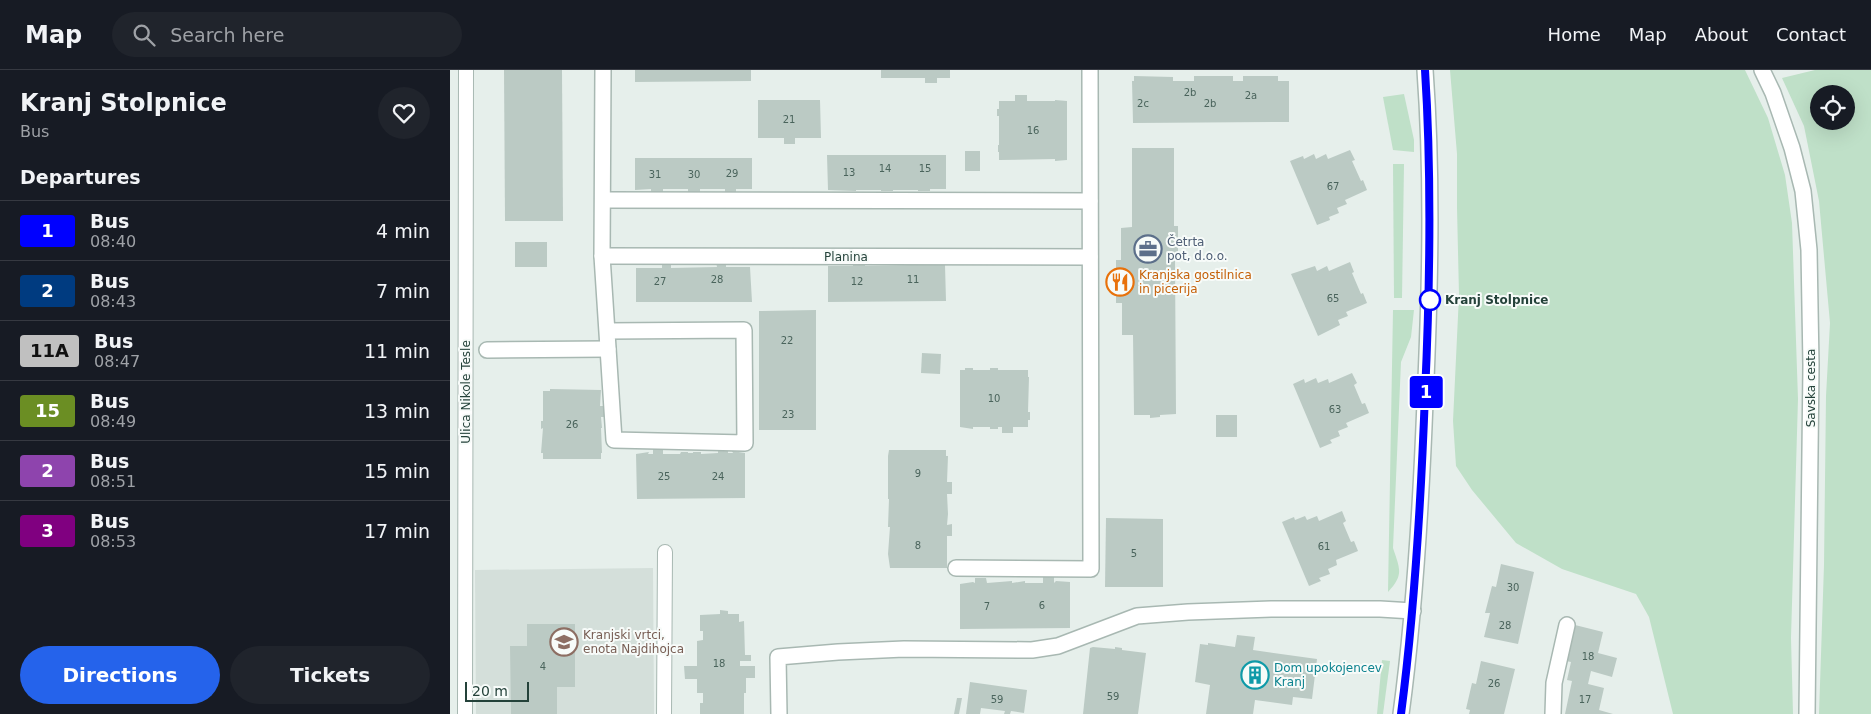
<!DOCTYPE html>
<meta charset="utf-8">
<style>
body{margin:0;font-family:"DejaVu Sans",sans-serif;background:#20242c;color:#f1f3f6;height:100vh;display:flex;flex-direction:column;font-size:19px;white-space:nowrap}
*{box-sizing:border-box;margin:0}
p{font-size:16px;color:#9ea1a6}
.icon{flex:none;width:28px;height:28px;fill:none;stroke:currentColor;stroke-width:2;stroke-linecap:round;stroke-linejoin:round}
.map{position:relative;flex:1;overflow:hidden}
.details{display:flex;flex-direction:column;background:#171b24;width:450px}
.details>*{flex:none}
.badge{padding:0 10px;border-radius:4px;font-size:18px;line-height:32px}
.fabs{position:absolute;left:1360px;top:15px;display:grid;gap:10px}
.fabs a{display:grid;place-items:center;width:45px;height:45px;border-radius:50%;background:#171b24;box-shadow:0 5px 20px #0002;font-size:25px}
.scale{position:absolute;left:15px;bottom:12px;width:64px;box-sizing:border-box;padding-left:5px;border:2px solid #24423a;border-top:0;font-size:14px;line-height:18px;white-space:nowrap;color:#24423a;-webkit-text-stroke:4px #f7fbf9;paint-order:stroke}
.map>.badge{position:absolute;translate:-50% -50%;box-shadow:0 0 0 2px #fff}
h2{padding:0 20px;font-size:19px;line-height:45px}
.round{display:grid;place-items:center;flex:none;width:52px;height:52px;border-radius:26px;background:#20242c}
.head{display:flex;align-items:center;justify-content:space-between;height:85px;padding:0 20px}
h1{font-size:24px;font-weight:700;line-height:38px}
.button{display:flex;gap:10px;margin-top:auto;padding:10px 20px}
.button a{flex:1;height:58px;border-radius:30px;background:#2563eb;color:#fff;font-size:20px;font-weight:700;line-height:58px;text-align:center}
.button a+a{background:#20242c;color:#f1f3f6}
ul{padding:0;list-style:none}
li{display:flex;align-items:center;gap:15px;height:60px;padding:0 20px;border-top:1px solid #363941}
li div{flex:1}
li b{display:block;font-size:19px}
li em{font-style:normal}
li .badge{min-width:55px;font-weight:700;text-align:center}
header{display:flex;align-items:center;gap:30px;box-sizing:border-box;height:70px;padding:0 25px;background:#171b24;border-bottom:1px solid #363941}
header strong{font-size:24px}
nav{display:flex;gap:28px;margin-inline-start:auto;font-size:18px}
.search{width:350px;height:45px;background:#20242c;display:flex;align-items:center;gap:12px;box-sizing:border-box;padding:0 18px;border-radius:28px;color:#9ea1a6;font-size:19px}
main{display:flex;flex:1;min-height:0}
.map>svg:first-child{display:block}
.built{fill:#d4dfda}
.green{fill:#bfe0c8;fill-rule:evenodd}
.building{fill:#bbcac4}
.lines{fill:none;stroke-linecap:round;stroke-linejoin:round}
.pedestrian-casing{stroke:#a8b8b2;stroke-width:16}
.minor-casing{stroke:#a8b8b2;stroke-width:18}
.pedestrian{stroke:#fff;stroke-width:14}
.minor{stroke:#fff;stroke-width:15}
.line-casing{stroke:#fff;stroke-width:11}
.line{stroke:#00f;stroke-width:8}
.stop-dot{fill:#fff;stroke:#00f;stroke-width:2.5}
.labels{text-anchor:middle;dominant-baseline:central;stroke-width:4;stroke-linejoin:round;paint-order:stroke}
.number-label{font-size:10px;fill:#4a645c}
.service-label{font-size:12px;fill:#4e5e75;stroke:#f7fbf9;text-anchor:start}
.street-label{font-size:12px;fill:#24423a;stroke:#f7fbf9}
.food-label{font-size:12px;fill:#c56008;stroke:#f7fbf9;text-anchor:start}
.stop-label{font-size:12px;font-weight:bold;fill:#24423a;stroke:#f7fbf9;text-anchor:start}
.education-label{font-size:12px;fill:#785e54;stroke:#f7fbf9;text-anchor:start}
.culture-label{font-size:12px;fill:#0d838f;stroke:#f7fbf9;text-anchor:start}
</style>
<header>
<strong>Map</strong>
<div class="search"><svg class="icon" aria-label="search" viewBox="0 0 24 24"><circle cx="10" cy="10" r="6"/><path d="M15 15l6 6"/></svg>Search here</div>
<nav><a>Home</a><a>Map</a><a>About</a><a>Contact</a></nav>
</header>
<main>
<section class="details">
<div class="head"><div><h1>Kranj Stolpnice</h1><p>Bus</p></div><a class="round"><svg class="icon" aria-label="heart" viewBox="0 0 24 24"><path d="M12 20l-8-8c-3-5 5-10 8-4 3-6 11-1 8 4z"/></svg></a></div>
<h2>Departures</h2>
<ul>
<li><span class="badge" style="background:#00f;color:#fff">1</span><div><b>Bus</b><p>08:40</p></div><em>4 min</em></li>
<li><span class="badge" style="background:#003b80;color:#fff">2</span><div><b>Bus</b><p>08:43</p></div><em>7 min</em></li>
<li><span class="badge" style="background:#c0c0c0;color:#111">11A</span><div><b>Bus</b><p>08:47</p></div><em>11 min</em></li>
<li><span class="badge" style="background:#6b8e23;color:#fff">15</span><div><b>Bus</b><p>08:49</p></div><em>13 min</em></li>
<li><span class="badge" style="background:#8e44ad;color:#fff">2</span><div><b>Bus</b><p>08:51</p></div><em>15 min</em></li>
<li><span class="badge" style="background:#800080;color:#fff">3</span><div><b>Bus</b><p>08:53</p></div><em>17 min</em></li>
</ul>
<div class="button"><a>Directions</a><a>Tickets</a></div>
</section>
<div class="map">
<svg width="1421" height="644" viewBox="0 0 1421 644">
<rect width="100%" height="100%" fill="#e6efeb"/>
<polygon class="built" points="203,498 204,644 26,644 25,500"/>
<g class="green">
<polygon points="1000,0 1295,0 1318,48 1335,105 1342,153 1348,329 1341,568 1343,644 1223,644 1199,547 1186,524 1112,499 1066,473 1022,420 1006,396 1003,351 1009,225 1007,138 1007,84"/>
<path d="M1365,0H1421V644H1369L1374,495L1376,326L1380,253L1369,131L1354,56L1332,8ZM1369,24H1396V51H1369Z"/>
<polygon points="954,24 964,70 964,82 943,80 933,27"/>
<polygon points="943,94 954,94 952,228 944,228"/>
<path d="M943,240H964L961,267L951,292L943,478C950,499 954,505 938,522Z"/>
<polygon points="932,590 940,591 933,644 927,644"/>
</g>
<g class="building">
<polygon points="54,0 112,0 113,151 55,151"/>
<polygon points="185,0 301,0 301,11 185,12"/>
<polygon points="431,0 500,0 500,8 487,8 487,13 475,13 475,8 431,8"/>
<polygon points="684,6 723,7 723,11 744,11 744,6 783,6 783,11 793,11 793,6 828,6 828,11 839,11 839,52 683,53 682,11 684,11"/>
<polygon points="565,25 577,25 577,31 605,31 605,30 617,31 617,90 605,91 605,89 549,90 549,82 548,82 548,75 549,75 549,46 547,46 547,39 549,39 549,31 565,31"/>
<polygon points="308,30 370,30 371,68 345,68 345,74 334,74 334,68 308,68"/>
<polygon points="682,78 724,78 724,156 728,156 728,189 725,189 726,344 710,345 710,347 700,348 700,345 684,345 683,265 672,265 672,233 666,233 666,190 671,190 671,158 682,157"/>
<polygon points="900,80 905,90 902,91 911,111 913,110 917,120 895,130 897,134 887,138 889,143 879,147 880,150 867,155 840,91 853,86 854,89 864,84 866,89 876,84 878,89"/>
<rect x="515" y="81" width="15" height="20"/>
<polygon points="377,85 496,85 496,119 480,119 480,121 468,121 468,120 443,120 443,121 431,121 431,120 406,120 406,121 378,120"/>
<polygon points="185,88 302,88 302,119 286,119 286,122 275,122 275,119 250,119 250,122 238,122 238,119 213,119 213,122 201,122 201,119 185,120"/>
<rect x="65" y="172" width="32" height="25"/>
<polygon points="403,189 415,189 415,196 459,195 458,189 470,189 470,195 495,195 496,231 378,232 378,196 403,196"/>
<polygon points="276,191 276,197 300,197 302,232 186,232 186,198 212,198 212,192 221,192 221,198 267,197 266,192"/>
<polygon points="900,192 904,202 902,203 911,224 913,223 917,233 896,242 898,246 888,250 890,255 868,266 841,204 865,196 867,201 877,196 879,201"/>
<polygon points="366,240 366,360 309,360 309,241"/>
<polygon points="472,283 491,284 490,304 471,303"/>
<polygon points="515,298 523,298 523,300 540,300 540,298 548,298 548,300 578,300 578,307 579,307 578,342 580,342 580,350 578,350 578,357 563,357 563,363 552,363 552,357 548,357 548,359 540,359 540,357 523,357 523,359 510,357 510,300 515,300"/>
<polygon points="902,303 907,313 904,315 912,334 915,333 919,343 896,353 898,357 888,361 890,366 880,370 882,373 870,378 843,314 854,309 855,313 866,308 868,313 878,309 879,313"/>
<polygon points="100,319 151,320 150,336 156,336 156,347 151,347 152,358 151,358 152,383 151,383 151,389 93,389 93,383 91,383 93,358 91,359 91,351 93,351 93,321 100,321"/>
<rect x="766" y="345" width="21" height="22"/>
<polygon points="203,378 213,379 213,384 230,384 231,382 238,382 238,383 243,383 243,382 251,382 251,384 268,383 268,378 278,378 278,383 283,383 282,381 295,383 295,428 187,429 186,384 199,382 198,384 203,384"/>
<polygon points="439,380 496,380 496,386 498,386 497,412 502,412 502,424 497,424 498,444 497,455 502,454 502,466 497,466 497,498 440,498 438,484 440,457 438,457 439,429 438,429 438,386"/>
<polygon points="892,441 896,451 893,453 901,472 904,471 908,481 886,490 887,495 878,499 880,504 869,508 871,511 859,516 832,452 844,447 845,450 855,446 857,450 867,446 869,451"/>
<polygon points="656,448 713,449 713,517 655,517"/>
<polygon points="1051,494 1084,502 1068,574 1034,567 1040,543 1035,543 1042,516 1046,517"/>
<polygon points="593,507 604,507 604,513 606,511 620,512 620,558 510,559 510,514 523,512 525,513 525,508 536,508 537,513 562,511 562,513 575,511 575,513 593,513"/>
<polygon points="270,540 278,541 278,544 289,544 289,552 294,551 295,585 301,585 301,591 290,591 290,596 305,596 305,608 296,608 296,623 294,623 294,644 250,644 250,633 253,633 253,623 247,623 247,609 235,609 234,596 247,596 247,571 253,570 253,561 250,561 250,545 270,544"/>
<polygon points="77,554 125,554 125,617 107,617 107,644 61,644 60,576 77,576"/>
<polygon points="1125,555 1153,562 1148,583 1167,588 1162,607 1141,601 1138,614 1154,618 1149,640 1163,644 1115,644 1122,611 1117,610 1121,592 1116,591"/>
<polygon points="787,565 805,567 803,580 867,589 862,629 843,627 842,635 805,630 803,644 756,644 760,615 745,612 750,574 758,575 758,573 785,577"/>
<polygon points="643,577 665,579 665,577 672,578 672,580 696,583 688,644 633,644 640,578"/>
<polygon points="1031,591 1065,599 1054,644 1019,644 1020,640 1016,639 1022,613 1026,614"/>
<polygon points="520,612 577,620 574,643 561,641 560,644 554,644 555,641 531,638 530,644 516,644"/>
<polygon points="507,628 512,628 509,644 504,644"/>
</g>
<g class="lines">
<g class="pedestrian-casing">
<g id="pedestrian">
<polyline points="15,644 16,0"/>
<polyline points="214,644 215,482"/>
</g>
</g>
<g class="minor-casing">
<g id="minor">
<polyline points="153,0 152,186 164,370 295,373 294,260 158,261"/>
<polyline points="1312,0 1323,23 1342,78 1353,121 1359,180 1361,295 1357,644"/>
<polyline points="153,130 640,131"/>
<polyline points="152,186 640,187"/>
<polyline points="37,280 158,279"/>
<polyline points="506,498 641,499 640,0"/>
<polyline points="329,644 328,587 388,582 454,579 582,580 608,576 687,546 738,542 821,539 930,539 963,541"/>
<path d="M951,644C965,540 971,436 975,332C980,222 983,110 975,0"/>
<polyline points="1103,644 1104,613 1117,555"/>
</g>
</g>
<use href="#pedestrian" class="pedestrian"/>
<use href="#minor" class="minor"/>
</g>
<g class="lines">
<g class="line-casing">
<path id="line" d="M951,644C965,538 971,431 975,324C980,217 982,108 975,0"/>
</g>
<use href="#line" class="line"/>
</g>
<defs>
<g id="office-ring" transform="scale(1.4375)"><circle r="9.5" fill="#f7fbf9" stroke="#5c6f8a" stroke-width="1.5"/><path d="M-6-3h4V-5.5h4V-3h4V5H-6ZM-1-4.5V-3h2v-1.5ZM-6 0V1H6V0Z" fill="#5c6f8a"/></g>
<g id="restaurant-ring" transform="scale(1.4375)"><circle r="9.5" fill="#f7fbf9" stroke="#e8710a" stroke-width="1.5"/><path d="M-5-6h1v4h1v-4h1v4h1v-4h1v5L-1.5 .5V6h-2V.5L-5-1ZM5-6V6H3V1.5H1.5Q1.5-4 5-6Z" fill="#e8710a"/></g>
<g id="school-ring" transform="scale(1.4375)"><circle r="9.5" fill="#f7fbf9" stroke="#8d6e63" stroke-width="1.5"/><path d="M0-5L7-2L0 1L-7-2ZM-4 1L0 2.5L4 1V4Q0 6-4 4Z" fill="#8d6e63"/></g>
<g id="building-ring" transform="scale(1.4375)"><circle r="9.5" fill="#f7fbf9" stroke="#0f9aa8" stroke-width="1.5"/><path d="M-4-6H4V6H1V3H-1V6H-4ZM-2.5-4.3h1.7v1.8h-1.7ZM.8-4.3h1.7v1.8H.8ZM-2.5-1h1.7V.8h-1.7ZM.8-1h1.7V.8H.8Z" fill="#0f9aa8"/></g>
</defs>
<g fill-rule="evenodd">
<use href="#office-ring" x="698" y="179"/>
<use href="#restaurant-ring" x="670" y="212"/>
<use href="#school-ring" x="114" y="572"/>
<use href="#building-ring" x="805" y="605"/>
</g>
<circle class="stop-dot" cx="980" cy="230" r="10"/>
<g class="labels">
<g class="number-label">
<text x="740" y="22">2b</text>
<text x="801" y="25">2a</text>
<text x="693" y="33">2c</text>
<text x="760" y="33">2b</text>
<text x="339" y="49">21</text>
<text x="583" y="60">16</text>
<text x="435" y="98">14</text>
<text x="475" y="98">15</text>
<text x="399" y="102">13</text>
<text x="282" y="103">29</text>
<text x="205" y="104">31</text>
<text x="244" y="104">30</text>
<text x="883" y="116">67</text>
<text x="267" y="209">28</text>
<text x="463" y="209">11</text>
<text x="210" y="211">27</text>
<text x="407" y="211">12</text>
<text x="883" y="228">65</text>
<text x="337" y="270">22</text>
<text x="544" y="328">10</text>
<text x="885" y="339">63</text>
<text x="338" y="344">23</text>
<text x="122" y="354">26</text>
<text x="468" y="403">9</text>
<text x="214" y="406">25</text>
<text x="268" y="406">24</text>
<text x="468" y="475">8</text>
<text x="874" y="476">61</text>
<text x="684" y="483">5</text>
<text x="1063" y="517">30</text>
<text x="592" y="535">6</text>
<text x="537" y="536">7</text>
<text x="1055" y="555">28</text>
<text x="1138" y="586">18</text>
<text x="269" y="593">18</text>
<text x="93" y="596">4</text>
<text x="1044" y="613">26</text>
<text x="663" y="626">59</text>
<text x="547" y="629">59</text>
<text x="1135" y="629">17</text>
</g>
<g class="service-label">
<text x="717" y="172">Četrta<tspan x="717" dy="14">pot, d.o.o.</tspan></text>
</g>
<g class="street-label">
<text x="396" y="187">Planina</text>
<text transform="translate(1361 318) rotate(-90)">Savska cesta</text>
<text transform="translate(16 322) rotate(-90)">Ulica Nikole Tesle</text>
</g>
<g class="food-label">
<text x="689" y="205">Kranjska gostilnica<tspan x="689" dy="14">in picerija</tspan></text>
</g>
<g class="stop-label">
<text x="995" y="230">Kranj Stolpnice</text>
</g>
<g class="education-label">
<text x="133" y="565">Kranjski vrtci,<tspan x="133" dy="14">enota Najdihojca</tspan></text>
</g>
<g class="culture-label">
<text x="824" y="598">Dom upokojencev<tspan x="824" dy="14">Kranj</tspan></text>
</g>
</g>
</svg>
<div class="fabs">
<a><svg class="icon" aria-label="locate" viewBox="0 0 24 24"><circle cx="12" cy="12" r="6"/><path d="M12 2v4M12 18v4M2 12h4M18 12h4"/></svg></a>
</div>
<div class="scale">20 m</div>
<b class="badge" style="left:976px;top:322px;background:#00f;color:#fff">1</b>
</div>
</main>
